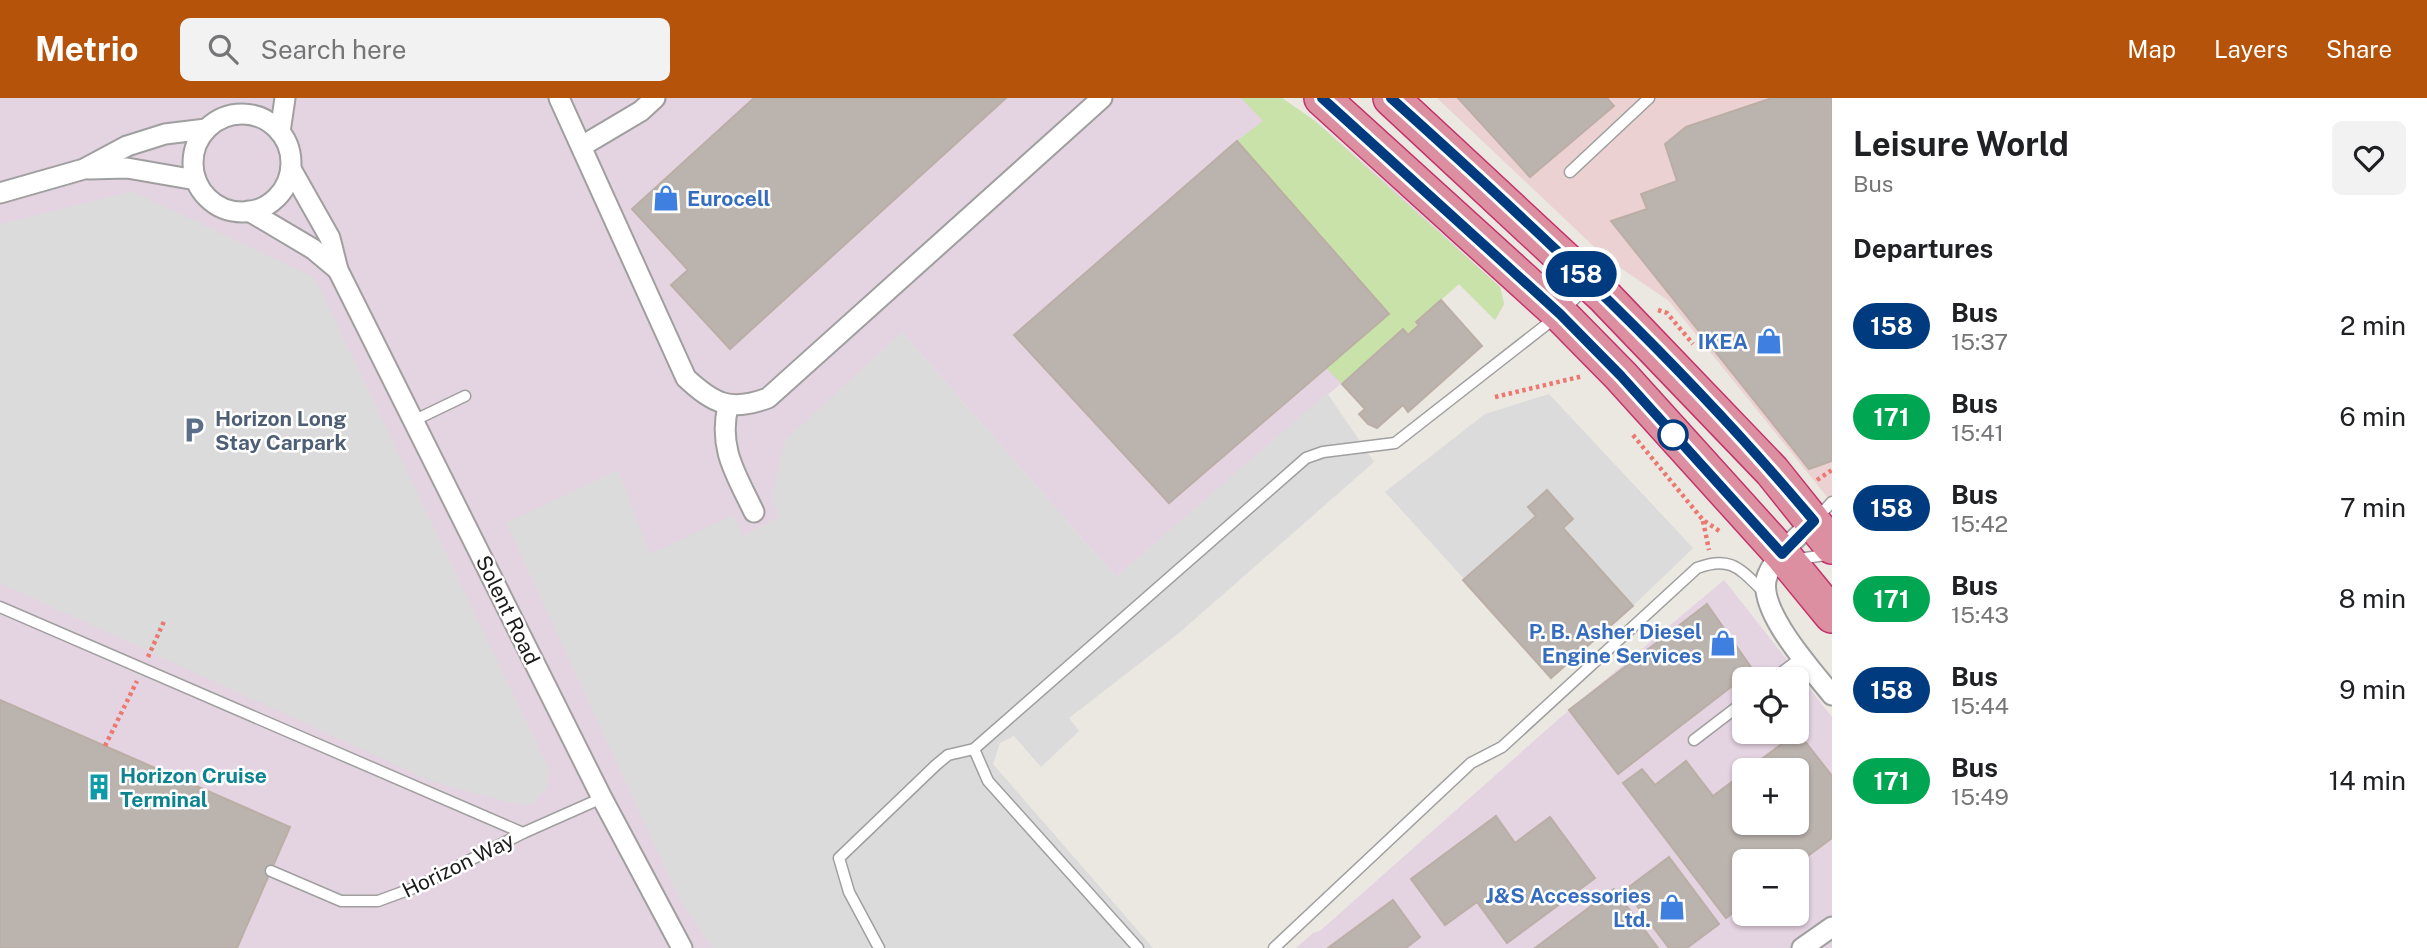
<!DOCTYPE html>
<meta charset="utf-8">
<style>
body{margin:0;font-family:"Public Sans",sans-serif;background:#f2f2f2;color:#202124;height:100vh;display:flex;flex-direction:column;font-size:26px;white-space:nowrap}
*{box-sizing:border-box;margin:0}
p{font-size:23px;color:#757577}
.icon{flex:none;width:38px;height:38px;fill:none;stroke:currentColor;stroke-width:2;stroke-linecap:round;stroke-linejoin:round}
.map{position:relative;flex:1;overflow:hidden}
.details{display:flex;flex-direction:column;background:#fff;width:595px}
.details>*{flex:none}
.badge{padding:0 14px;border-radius:23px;font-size:24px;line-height:46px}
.tools{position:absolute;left:1732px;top:569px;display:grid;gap:14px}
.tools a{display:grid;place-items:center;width:77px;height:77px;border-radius:10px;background:#fff;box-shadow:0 2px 5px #0004;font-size:35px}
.map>.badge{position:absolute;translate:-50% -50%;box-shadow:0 0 0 4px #fff}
h2{padding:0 21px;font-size:26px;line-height:63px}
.round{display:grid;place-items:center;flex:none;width:74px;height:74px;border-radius:10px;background:#f2f2f2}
.summary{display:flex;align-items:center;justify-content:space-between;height:119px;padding:0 21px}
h1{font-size:33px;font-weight:700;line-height:52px}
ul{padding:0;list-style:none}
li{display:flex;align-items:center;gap:21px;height:91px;padding:0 21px}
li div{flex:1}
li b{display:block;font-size:26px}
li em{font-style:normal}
li .badge{min-width:77px;font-weight:700;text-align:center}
header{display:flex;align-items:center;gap:42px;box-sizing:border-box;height:98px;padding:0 35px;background:#b45309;color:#fff}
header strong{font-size:33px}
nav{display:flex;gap:38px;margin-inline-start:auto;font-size:24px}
.search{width:490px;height:63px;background:#f2f2f2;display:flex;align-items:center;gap:18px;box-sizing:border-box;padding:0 24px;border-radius:10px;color:#757577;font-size:26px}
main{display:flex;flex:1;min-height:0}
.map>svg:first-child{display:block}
.commercial{fill:#ebd1d1}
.industrial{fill:#e4d3e1;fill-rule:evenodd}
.grass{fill:#c8e2aa}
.parking{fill:#dbdbdb}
.building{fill:#bbb3ae;stroke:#bbaea5;stroke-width:2}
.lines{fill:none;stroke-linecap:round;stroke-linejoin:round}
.lane-casing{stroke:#9f9f9f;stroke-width:13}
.street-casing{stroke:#9f9f9f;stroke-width:23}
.highway-casing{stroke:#c4336b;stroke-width:38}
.path{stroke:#eb7972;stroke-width:4.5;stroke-dasharray:3.5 3.5;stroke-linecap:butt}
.lane{stroke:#fff;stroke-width:10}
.street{stroke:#fff;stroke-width:19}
.highway{stroke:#dc8fa0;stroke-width:35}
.line-casing{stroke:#fff;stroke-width:16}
.line{stroke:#003b80;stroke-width:10}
.stop-dot{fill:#fff;stroke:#003b80;stroke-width:3.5}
.labels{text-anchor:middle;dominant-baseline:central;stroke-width:5;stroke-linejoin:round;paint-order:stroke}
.shop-label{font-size:21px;font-weight:bold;fill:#366cbe;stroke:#fff;text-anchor:end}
.service-label{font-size:21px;font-weight:bold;fill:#4e5e75;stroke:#fff;text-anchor:start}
.street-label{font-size:21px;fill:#1b1b1b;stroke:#fff}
.culture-label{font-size:21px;font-weight:bold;fill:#0d838f;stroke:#fff;text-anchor:start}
</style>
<header>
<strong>Metrio</strong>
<div class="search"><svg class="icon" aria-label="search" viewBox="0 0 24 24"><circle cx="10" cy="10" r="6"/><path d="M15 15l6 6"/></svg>Search here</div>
<nav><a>Map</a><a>Layers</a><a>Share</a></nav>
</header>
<main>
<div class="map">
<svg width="1832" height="850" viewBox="0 0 1832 850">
<rect width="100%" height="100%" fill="#ebe7e1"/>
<polygon class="commercial" points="1437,0 1832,0 1832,405 1669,203 1606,160"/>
<g class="industrial">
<polygon points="0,0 1282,0 1315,23 1391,89 1500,189 1504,206 1495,222 1459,186 1416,224 1419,227 1408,237 1403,232 1116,479 902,234 779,419 742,439 733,418 847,850 0,850"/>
<path d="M1724,482L1832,619V850H1296L1313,835L1320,833L1561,619ZM1745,581H1797V634H1745ZM1745,672H1797V724H1745ZM1745,763H1797V816H1745Z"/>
</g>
<polygon class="grass" points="1241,0 1282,0 1315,23 1500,189 1504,206 1495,222 1459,186 1416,224 1419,227 1408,237 1403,231 1342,286 1326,270 1389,216 1237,43 1263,23"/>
<g class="parking">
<polygon points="132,93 315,180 549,671 547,690 534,705 525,707 504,703 433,684 0,485 0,126"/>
<polygon points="902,234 1116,479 1327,295 1374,364 1179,535 1069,620 1079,633 1041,669 1014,638 1000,645 993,666 1153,850 712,850 679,800 506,425 618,372 650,456 733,417 743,438 779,419 771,400 786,341"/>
<polygon points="1549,296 1693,450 1633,508 1563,430 1573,421 1547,393 1528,409 1536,418 1465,482 1385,394 1485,316"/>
</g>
<g class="building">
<polygon points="754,0 1006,0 730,251 671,187 688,172 632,111"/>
<polygon points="1458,0 1607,0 1614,8 1530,79"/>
<polygon points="1772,0 1832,0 1832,363 1809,371 1611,123 1647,111 1641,96 1677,83 1665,46 1686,29"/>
<polygon points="1237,43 1389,216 1169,405 1014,237"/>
<polygon points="1441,202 1482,248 1408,314 1403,307 1377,330 1368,326 1359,316 1365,311 1342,286 1403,231 1408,237 1419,227 1416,224"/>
<polygon points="1547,392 1573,421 1563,430 1633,508 1551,580 1463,482 1536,418 1528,409"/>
<polygon points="1707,506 1753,572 1618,676 1569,612"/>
<polygon points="0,602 290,729 237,850 0,850"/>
<polygon points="1797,633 1832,678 1832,740 1797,766 1797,763 1745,763 1745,806 1726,820 1623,685 1642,671 1655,687 1686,663 1713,698 1745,674 1745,724 1797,724 1797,672 1747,672 1783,645 1780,641 1790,634"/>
<polygon points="1496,718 1515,745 1550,719 1595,780 1507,845 1477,804 1445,827 1411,781"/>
<polygon points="1669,759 1719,826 1687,850 1669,850 1625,792"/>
<polygon points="1614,791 1658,850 1535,850"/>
<polygon points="1393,802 1420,839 1406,850 1328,850"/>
</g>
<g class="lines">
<g class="lane-casing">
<g id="lane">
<polyline points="1570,74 1649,0"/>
<polyline points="415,322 465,298"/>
<polyline points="1817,420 1832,404"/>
<polyline points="1799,461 1832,456"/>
<polyline points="0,509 523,735"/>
<polyline points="1773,581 1802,559"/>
<polyline points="1694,642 1745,603"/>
<polyline points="974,651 988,683 1138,850"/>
<polyline points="271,773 341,803 378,803 419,788 523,735 602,700"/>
<polyline points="879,850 849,794 839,760 936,667 948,657 974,651 1306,360 1323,354 1395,345 1560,216 1585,190"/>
<path d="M1274,850L1471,665L1502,649L1697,470C1731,457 1740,471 1764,494"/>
</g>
</g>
<g class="street-casing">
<g id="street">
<path d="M559,0L686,280C714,306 730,314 768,300L1102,0"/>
<circle cx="242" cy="65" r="49"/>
<polyline points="280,34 285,0"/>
<polyline points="582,48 641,13 655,0"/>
<polyline points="89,71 127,70 196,82"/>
<polyline points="291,71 330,140 338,172 602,700 682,850"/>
<polyline points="0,95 84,71 127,48 165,36 206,31"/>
<polyline points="249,113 313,151 338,172"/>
<path d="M728,308C718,351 736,376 754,414"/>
<path d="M1814,423C1798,439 1777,455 1768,476C1753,508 1812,572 1832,597"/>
<polyline points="1802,850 1832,829"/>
</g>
</g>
<g class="highway-casing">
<g id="highway">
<polyline points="1322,0 1560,216 1621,278 1782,456 1832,517"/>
<polyline points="1391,0 1604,198 1772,373 1832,448"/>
</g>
</g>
<g class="path">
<polyline points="1658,212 1667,215 1693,246"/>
<polyline points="1495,299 1583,278"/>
<polyline points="1633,337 1703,422 1721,434"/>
<polyline points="1817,382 1832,372"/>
<polyline points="1703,423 1709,452"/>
<polyline points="148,559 165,521"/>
<polyline points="105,648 137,583"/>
</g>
<use href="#lane" class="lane"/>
<use href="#street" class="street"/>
<use href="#highway" class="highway"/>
</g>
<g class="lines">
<g class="line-casing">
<path id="line" d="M1322,0L1560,216L1621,278L1782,456L1814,423C1686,270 1539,133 1391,0"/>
</g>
<use href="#line" class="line"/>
</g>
<defs>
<g id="shop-bare" transform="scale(2.1)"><path d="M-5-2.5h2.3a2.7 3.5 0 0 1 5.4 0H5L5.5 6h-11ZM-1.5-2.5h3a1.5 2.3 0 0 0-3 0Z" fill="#3f7fe0" stroke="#fff" stroke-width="2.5" paint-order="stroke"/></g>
<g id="parking-bare" transform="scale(2.1)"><path d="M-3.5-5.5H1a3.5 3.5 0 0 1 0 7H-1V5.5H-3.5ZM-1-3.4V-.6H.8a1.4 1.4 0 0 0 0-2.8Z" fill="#5c6f8a" stroke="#fff" stroke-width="2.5" paint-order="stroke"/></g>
<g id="building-bare" transform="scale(2.1)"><path d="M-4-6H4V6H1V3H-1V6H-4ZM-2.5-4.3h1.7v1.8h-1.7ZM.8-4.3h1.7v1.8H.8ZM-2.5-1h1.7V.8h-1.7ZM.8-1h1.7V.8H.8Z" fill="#0f9aa8" stroke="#fff" stroke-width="2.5" paint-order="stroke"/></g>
</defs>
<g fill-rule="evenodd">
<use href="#shop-bare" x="666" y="100"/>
<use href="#shop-bare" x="1769" y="243"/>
<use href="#parking-bare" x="194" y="332"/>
<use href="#shop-bare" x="1723" y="545"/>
<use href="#building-bare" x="99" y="689"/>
<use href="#shop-bare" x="1672" y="809"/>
</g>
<circle class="stop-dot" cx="1673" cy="337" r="14"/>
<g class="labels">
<g class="shop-label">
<text x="687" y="100" text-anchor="start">Eurocell</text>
<text x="1748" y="243">IKEA</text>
<text x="1702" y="533">P. B. Asher Diesel<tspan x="1702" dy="24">Engine Services</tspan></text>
<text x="1651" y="797">J&amp;S Accessories<tspan x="1651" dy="24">Ltd.</tspan></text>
</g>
<g class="service-label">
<text x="215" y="320">Horizon Long<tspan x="215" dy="24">Stay Carpark</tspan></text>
</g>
<g class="street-label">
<text transform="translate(508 512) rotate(64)">Solent Road</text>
<text transform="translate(458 767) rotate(-26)">Horizon Way</text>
</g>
<g class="culture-label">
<text x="120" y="677">Horizon Cruise<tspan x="120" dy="24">Terminal</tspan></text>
</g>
</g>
</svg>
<div class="tools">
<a><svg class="icon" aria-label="locate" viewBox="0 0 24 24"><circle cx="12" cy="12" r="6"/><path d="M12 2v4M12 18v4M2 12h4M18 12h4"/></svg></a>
<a>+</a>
<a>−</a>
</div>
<b class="badge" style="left:1581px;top:176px;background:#003b80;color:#fff">158</b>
</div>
<section class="details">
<div class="summary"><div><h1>Leisure World</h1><p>Bus</p></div><a class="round"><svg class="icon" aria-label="heart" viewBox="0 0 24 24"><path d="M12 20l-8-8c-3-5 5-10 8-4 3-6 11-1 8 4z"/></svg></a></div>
<h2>Departures</h2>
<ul>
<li><span class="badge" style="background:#003b80;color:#fff">158</span><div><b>Bus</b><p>15:37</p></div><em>2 min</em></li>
<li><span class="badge" style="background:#00a651;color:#fff">171</span><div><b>Bus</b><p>15:41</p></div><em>6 min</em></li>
<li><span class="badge" style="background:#003b80;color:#fff">158</span><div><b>Bus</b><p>15:42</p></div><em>7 min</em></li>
<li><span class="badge" style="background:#00a651;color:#fff">171</span><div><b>Bus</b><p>15:43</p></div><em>8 min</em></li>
<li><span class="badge" style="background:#003b80;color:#fff">158</span><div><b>Bus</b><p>15:44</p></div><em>9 min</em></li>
<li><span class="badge" style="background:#00a651;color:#fff">171</span><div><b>Bus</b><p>15:49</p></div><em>14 min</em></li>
</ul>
</section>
</main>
